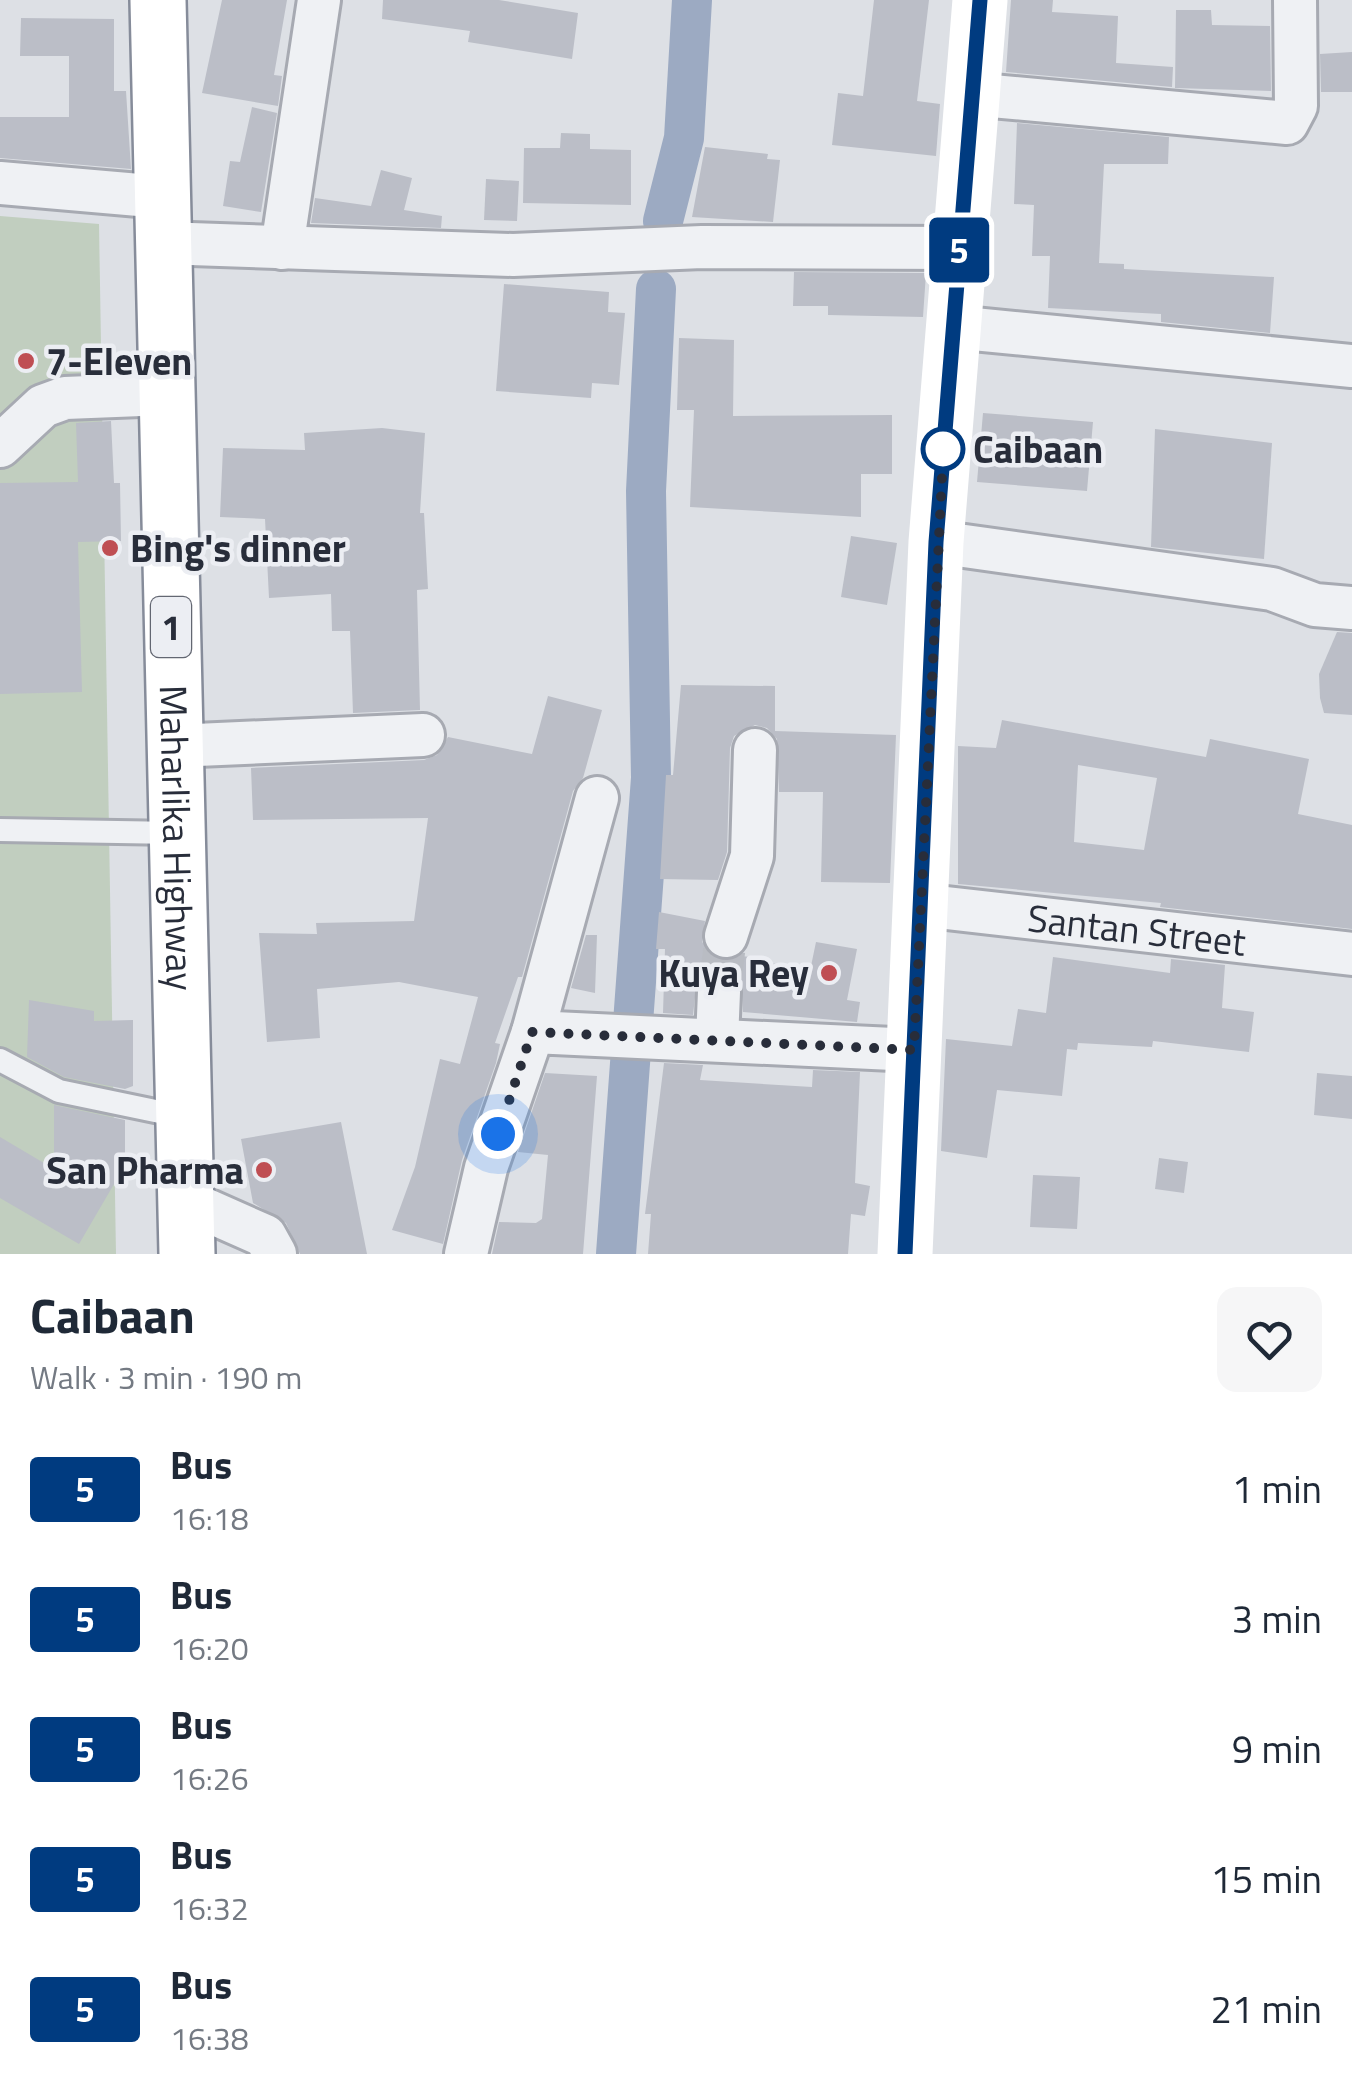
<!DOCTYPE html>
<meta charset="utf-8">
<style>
body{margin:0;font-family:"Titillium Web",sans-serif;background:#f6f6f7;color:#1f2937;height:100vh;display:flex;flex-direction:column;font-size:38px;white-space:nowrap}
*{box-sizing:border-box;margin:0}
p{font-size:32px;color:#747a83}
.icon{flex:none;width:55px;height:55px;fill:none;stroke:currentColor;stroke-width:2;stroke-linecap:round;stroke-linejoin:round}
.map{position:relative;height:1254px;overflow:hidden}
.side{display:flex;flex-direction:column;background:#fff;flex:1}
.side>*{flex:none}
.badge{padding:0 20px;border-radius:8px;font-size:35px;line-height:65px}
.you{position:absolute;width:50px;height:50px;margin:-25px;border:8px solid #fff;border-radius:50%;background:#1a73e8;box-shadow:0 0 0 15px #1a73e833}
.map>.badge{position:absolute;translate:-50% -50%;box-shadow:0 0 0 5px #fff}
.round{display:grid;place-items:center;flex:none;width:105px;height:105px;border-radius:20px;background:#f6f6f7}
.overview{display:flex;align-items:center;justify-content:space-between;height:170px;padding:0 30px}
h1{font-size:48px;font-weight:700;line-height:75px}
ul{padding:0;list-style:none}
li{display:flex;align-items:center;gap:30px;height:130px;padding:0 30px}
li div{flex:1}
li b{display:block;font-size:38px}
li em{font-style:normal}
li .badge{min-width:110px;font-weight:700;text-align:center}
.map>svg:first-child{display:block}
.green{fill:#c1cebf}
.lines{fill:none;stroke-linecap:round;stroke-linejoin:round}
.canal{stroke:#9caac2;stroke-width:40}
.building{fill:#bbbec7;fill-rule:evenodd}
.street-tunnel{stroke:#b9bcc3;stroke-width:42;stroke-dasharray:42 21;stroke-linecap:butt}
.lane-casing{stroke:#a7aab2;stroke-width:28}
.street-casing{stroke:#a7aab2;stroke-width:48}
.highway-casing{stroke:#868c9a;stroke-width:60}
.lane{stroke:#eff1f4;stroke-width:22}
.street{stroke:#eff1f4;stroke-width:42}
.secondary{stroke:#fff;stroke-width:55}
.highway{stroke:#fff;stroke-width:55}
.line-casing{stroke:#fff;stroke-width:22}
.line{stroke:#003b80;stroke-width:15}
.walk{stroke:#282d3a;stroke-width:10;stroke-dasharray:0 18}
.poi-dot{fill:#bf4e53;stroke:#eceef3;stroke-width:4}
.stop-dot{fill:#fff;stroke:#003b80;stroke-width:5}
.labels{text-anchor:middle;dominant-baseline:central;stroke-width:9;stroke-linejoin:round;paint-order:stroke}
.shield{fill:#eceef3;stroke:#636772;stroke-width:2.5}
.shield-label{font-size:35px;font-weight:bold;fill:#282d3a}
.poi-label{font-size:38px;font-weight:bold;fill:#282d3a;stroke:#eceef3;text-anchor:start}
.stop-label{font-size:38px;font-weight:bold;fill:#282d3a;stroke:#eceef3;text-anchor:start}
.street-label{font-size:38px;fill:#282d3a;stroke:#eceef3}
</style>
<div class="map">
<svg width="1352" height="1254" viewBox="0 0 1352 1254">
<rect width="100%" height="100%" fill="#dde0e5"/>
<polygon class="green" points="0,216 99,224 116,1254 0,1254"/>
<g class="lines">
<g class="canal">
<polyline points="663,221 684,138 692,0"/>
<polyline points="616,1254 651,778 646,491 656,289"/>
</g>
</g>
<g class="building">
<polygon points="222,0 287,0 274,75 282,76 278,106 202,93"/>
<polygon points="383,0 499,0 578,13 572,59 468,42 470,31 382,19"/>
<polygon points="874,0 929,0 917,101 940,104 936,156 832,145 838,93 863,96"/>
<polygon points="1011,0 1053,0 1052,12 1118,16 1116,63 1173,67 1172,87 1006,72"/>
<polygon points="1176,10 1211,10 1212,25 1270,26 1271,91 1175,88"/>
<polygon points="21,18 114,19 114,91 126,91 131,169 0,158 0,117 69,117 69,56 20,56"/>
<polygon points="1352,52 1352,92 1321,92 1320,54"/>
<polygon points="252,107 277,113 261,212 223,206 230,161 240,162"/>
<polygon points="1017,123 1169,137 1168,164 1104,164 1099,263 1124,264 1124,269 1274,277 1270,333 1161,322 1161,314 1048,308 1050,256 1032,256 1034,205 1014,204"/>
<polygon points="561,133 590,134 590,149 631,150 631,205 523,203 524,148 560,148"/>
<polygon points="705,147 768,154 767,159 780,160 773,222 692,217"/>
<polygon points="381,170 412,178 404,210 442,216 441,228 311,223 315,198 371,206"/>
<polygon points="486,179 519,181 517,221 484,220"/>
<polygon points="794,272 926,273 923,317 828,315 828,306 793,306"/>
<polygon points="504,284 609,292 608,312 625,313 619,385 592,383 591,398 496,391"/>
<polygon points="679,338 734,340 733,416 892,415 892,474 861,474 861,517 690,507 694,410 677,410"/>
<polygon points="983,413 1093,422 1087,491 977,482"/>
<polygon points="111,421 114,483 120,483 121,541 78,542 82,692 0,694 0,483 78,482 76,423"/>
<polygon points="382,428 425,433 420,513 424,513 428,589 417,590 420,710 353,713 350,631 332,631 331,594 269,598 265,519 220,517 223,448 305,450 304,433"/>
<polygon points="1155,429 1272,443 1264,559 1151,547"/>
<polygon points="851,536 897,543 887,605 841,597"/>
<polygon points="1337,632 1352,633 1352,715 1324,713 1320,698 1319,674"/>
<polygon points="681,685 775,686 775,731 896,735 890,883 821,882 823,792 779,792 777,739 767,728 755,725 734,736 730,748 727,852 718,880 660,879 666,775 673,775"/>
<polygon points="548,696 602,710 583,778 573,791 522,977 518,977 495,1043 500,1044 496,1063 462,1160 443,1244 392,1230 415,1167 440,1059 460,1064 478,997 399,982 317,989 320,1038 267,1042 259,933 317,934 316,923 414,921 428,818 253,820 251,768 424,760 437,755 448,737 532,754"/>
<path d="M1002,720L1206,757L1210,739L1309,759L1298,814L1352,825V929L1160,907L1161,903L958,884V746L996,748ZM1078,765L1157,778L1144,850L1074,842Z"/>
<polygon points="659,912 705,921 702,942 719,960 740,956 751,957 750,962 811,966 816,942 857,949 847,1000 860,1002 857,1022 743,1012 741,980 719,967 697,980 693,1015 663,1013 665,949 656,949"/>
<polygon points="586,935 597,935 595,993 571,988"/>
<polygon points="1053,957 1170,973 1171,959 1225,965 1222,1008 1254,1012 1249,1052 1153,1041 1152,1047 1078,1043 1077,1050 1067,1049 1062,1096 997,1090 987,1158 941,1151 946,1039 1012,1046 1018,1009 1046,1013"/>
<polygon points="29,1000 94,1011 94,1021 133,1020 133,1086 125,1089 64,1077 27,1057"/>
<polygon points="664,1063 703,1065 700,1080 812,1087 813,1070 860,1072 855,1183 870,1186 865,1216 851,1214 848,1254 648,1254 651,1214 645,1214"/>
<polygon points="545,1073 597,1076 583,1254 492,1254 499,1222 536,1223 542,1219 548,1155 518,1152"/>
<polygon points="1317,1073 1352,1076 1352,1119 1314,1115"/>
<polygon points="54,1105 125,1120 125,1184 114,1184 79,1244 0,1198 0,1137 54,1169"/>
<polygon points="341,1122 367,1254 300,1254 286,1223 253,1203 241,1139"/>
<polygon points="1159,1158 1188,1162 1184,1193 1155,1189"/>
<polygon points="1033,1175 1080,1177 1077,1229 1030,1227"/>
</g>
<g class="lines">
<polyline class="street-tunnel" points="719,992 726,936"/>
<g class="lane-casing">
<g id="lane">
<polyline points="0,830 176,833"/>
<polyline points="0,1060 59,1091 184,1117"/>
</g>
</g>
<g class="street-casing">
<g id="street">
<polyline points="970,94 1287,123 1296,106 1295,0"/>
<polyline points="0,183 162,197"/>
<polyline points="162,243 513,255 702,247 959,248"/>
<polyline points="282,248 319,0"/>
<polyline points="953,327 1352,366"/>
<polyline points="0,446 43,406 65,398 166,394"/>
<polyline points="936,542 1272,589 1315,605 1352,608"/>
<polyline points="174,746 423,735"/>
<path id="s1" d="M920,905L1352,954"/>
<polyline points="726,936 752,856 755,750"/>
<polyline points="533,1032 597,798"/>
<polyline points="717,1040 719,992"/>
<polyline points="186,1201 265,1236 275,1254"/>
<polyline points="466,1254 486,1168 533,1032 914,1050"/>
</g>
</g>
<g class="highway-casing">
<g id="highway">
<path id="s2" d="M158,0L187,1254"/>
</g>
</g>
<use href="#lane" class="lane"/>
<use href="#street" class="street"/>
<polyline class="secondary" points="905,1254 936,542 980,0"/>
<use href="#highway" class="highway"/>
</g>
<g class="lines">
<g class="line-casing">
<polyline id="line" points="905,1254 936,542 980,0"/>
</g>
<use href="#line" class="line"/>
<polyline class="walk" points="498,1134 532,1032 914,1050 944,435 943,449"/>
</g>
<g class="poi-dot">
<circle cx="26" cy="361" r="10"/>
<circle cx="110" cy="548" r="10"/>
<circle cx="829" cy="973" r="10"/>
<circle cx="264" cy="1170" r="10"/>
</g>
<circle class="stop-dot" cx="943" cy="449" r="20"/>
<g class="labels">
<rect class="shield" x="151" y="597" width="40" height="60" rx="8"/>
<g class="shield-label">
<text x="171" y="627">1</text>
</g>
<g class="poi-label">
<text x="46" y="361">7-Eleven</text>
<text x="130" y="548">Bing's dinner</text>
<text x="809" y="973" text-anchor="end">Kuya Rey</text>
<text x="244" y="1170" text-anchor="end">San Pharma</text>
</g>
<g class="stop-label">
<text x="973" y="449">Caibaan</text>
</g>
<g class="street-label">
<text stroke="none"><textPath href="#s2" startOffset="838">Maharlika Highway</textPath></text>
<text stroke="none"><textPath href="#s1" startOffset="218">Santan Street</textPath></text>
</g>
</g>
</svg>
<div class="you" style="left:498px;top:1134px"></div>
<b class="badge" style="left:959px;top:250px;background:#003b80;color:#fff">5</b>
</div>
<section class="side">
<div class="overview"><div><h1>Caibaan</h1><p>Walk · 3 min · 190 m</p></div><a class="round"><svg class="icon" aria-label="heart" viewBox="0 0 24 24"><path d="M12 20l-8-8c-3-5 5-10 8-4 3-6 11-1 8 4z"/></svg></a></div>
<ul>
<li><span class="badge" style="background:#003b80;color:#fff">5</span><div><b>Bus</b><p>16:18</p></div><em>1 min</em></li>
<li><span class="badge" style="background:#003b80;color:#fff">5</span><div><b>Bus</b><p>16:20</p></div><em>3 min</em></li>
<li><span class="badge" style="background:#003b80;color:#fff">5</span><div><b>Bus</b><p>16:26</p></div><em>9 min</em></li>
<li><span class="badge" style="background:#003b80;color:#fff">5</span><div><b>Bus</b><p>16:32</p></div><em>15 min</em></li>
<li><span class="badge" style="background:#003b80;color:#fff">5</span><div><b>Bus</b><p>16:38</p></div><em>21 min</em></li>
</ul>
</section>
